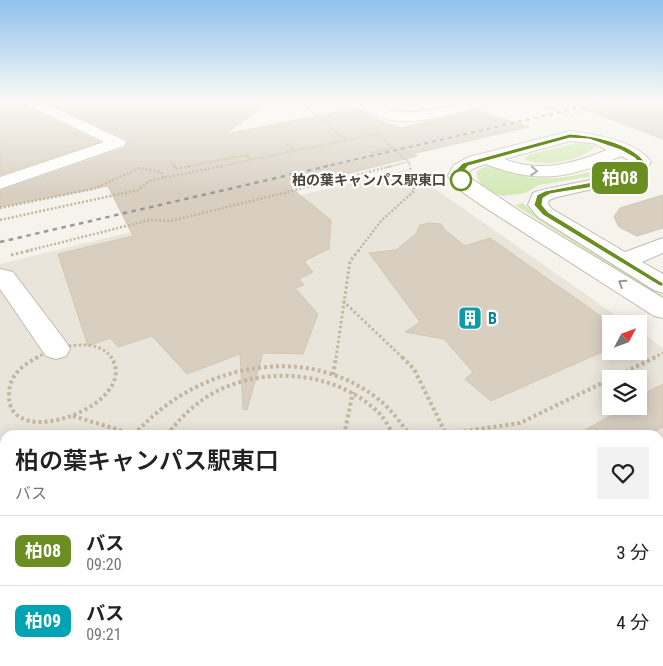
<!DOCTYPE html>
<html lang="ja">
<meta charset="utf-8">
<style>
body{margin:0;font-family:"Roboto Condensed","Noto Sans JP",sans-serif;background:#f2f2f2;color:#222;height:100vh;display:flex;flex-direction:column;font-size:19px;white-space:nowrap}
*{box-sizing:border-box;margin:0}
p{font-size:16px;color:#767676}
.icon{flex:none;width:28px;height:28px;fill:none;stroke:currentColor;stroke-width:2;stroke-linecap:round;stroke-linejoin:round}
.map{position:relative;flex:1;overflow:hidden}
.sheet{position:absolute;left:0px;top:430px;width:664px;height:236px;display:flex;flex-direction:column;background:#fff;border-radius:15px 15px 0 0;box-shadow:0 2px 12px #0003}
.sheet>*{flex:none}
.badge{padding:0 10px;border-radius:8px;font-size:18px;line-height:32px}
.needle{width:32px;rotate:49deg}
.buttons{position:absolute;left:602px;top:315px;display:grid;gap:10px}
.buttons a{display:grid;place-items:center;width:45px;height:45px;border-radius:0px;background:#fff;box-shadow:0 2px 12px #0003;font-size:25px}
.map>.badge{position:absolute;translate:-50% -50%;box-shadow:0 0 0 2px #fff}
.round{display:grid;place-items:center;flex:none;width:52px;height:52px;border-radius:0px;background:#f2f2f2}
.headline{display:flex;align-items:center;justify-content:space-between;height:85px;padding:0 15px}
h1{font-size:24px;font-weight:600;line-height:38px}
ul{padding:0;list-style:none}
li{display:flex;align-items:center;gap:15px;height:70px;padding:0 15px;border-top:1px solid #e0e0e0}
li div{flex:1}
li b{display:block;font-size:19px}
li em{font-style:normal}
li .badge{min-width:55px;font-weight:700;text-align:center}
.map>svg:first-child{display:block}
.residential{fill:#eae5da;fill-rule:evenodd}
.green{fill:#d2eab5}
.building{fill:#d8cfc1;stroke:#d3c7b4}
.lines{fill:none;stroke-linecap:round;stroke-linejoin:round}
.minor-casing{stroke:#c2bbae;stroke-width:2}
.path-far4{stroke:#c4b79f;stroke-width:2;stroke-dasharray:1 1;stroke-linecap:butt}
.path-far3{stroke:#c4b79f;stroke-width:2.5;stroke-dasharray:2 2;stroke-linecap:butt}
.path-far2{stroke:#c4b79f;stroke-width:3;stroke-dasharray:2.5 2.5;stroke-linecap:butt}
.path-far1{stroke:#c4b79f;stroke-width:4;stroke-dasharray:3 3;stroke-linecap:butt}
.path{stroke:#c4b79f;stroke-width:5;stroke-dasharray:4 4;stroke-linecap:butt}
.minor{fill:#fff;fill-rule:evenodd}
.rail-far1{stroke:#9a9a9a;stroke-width:2;stroke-dasharray:4 4;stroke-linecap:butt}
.rail{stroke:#9a9a9a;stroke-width:2.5;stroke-dasharray:4.5 4.5;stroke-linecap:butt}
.oneway{stroke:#9c9892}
.line{fill:#6b8e23;stroke:#fff}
.stop-dot{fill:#fff;stroke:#6b8e23;stroke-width:2.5}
.labels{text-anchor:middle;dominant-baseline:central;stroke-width:4.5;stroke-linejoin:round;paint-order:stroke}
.far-stop-label{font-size:14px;font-weight:bold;fill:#4b4439;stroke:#fff;text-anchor:end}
.culture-label{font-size:16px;font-weight:bold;fill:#0d838f;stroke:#fff;text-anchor:start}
</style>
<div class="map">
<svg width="663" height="666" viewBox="0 0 663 666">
<rect width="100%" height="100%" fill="#f6f3ec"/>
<path class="residential" d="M407,169L628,324H611V351H639V331L663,348V666H0V264L152,227L166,229ZM611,379H639V406H611ZM5,435H659V661H5Z"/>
<g class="green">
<path d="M577,143H585L596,146C581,161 543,168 524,159L531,154Z"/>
<path d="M625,159L628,164L606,174L539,185L525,193L503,196L496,194L481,184L477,177V171C480,169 484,167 487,166C495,165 523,177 535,178C567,180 596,172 625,159Z"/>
<polygon points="523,203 535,215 663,296 663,299 515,205"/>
</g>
<g class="building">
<polygon points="0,101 21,101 24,106 99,142 0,175"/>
<polygon points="44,101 272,101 225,134 357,108 380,121 401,128 476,110 529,127 412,154 417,156 291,188 331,220 329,249 304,261 313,272 299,279 304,285 295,288 318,314 303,354 263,353 247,410 243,409 240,354 187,374 152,336 118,347 110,338 88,346 58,254 133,236 108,186 0,207 0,191 125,148 128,142 125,138"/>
<polygon points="569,101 663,101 663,139 568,103"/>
<polygon points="663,195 663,228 637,236 619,227 614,217 620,208"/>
<polygon points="430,223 441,224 445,230 465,246 490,238 612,324 611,348 491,401 465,379 473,372 444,339 405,332 420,322 369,253 396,250 416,234 420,225"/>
<polygon points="663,384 663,428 661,427 650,435 576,435 628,406 639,406 639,396"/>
</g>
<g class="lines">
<g class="minor-casing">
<g id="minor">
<polygon points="23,101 40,101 124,140 126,143 124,146 0,189 0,177 104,142 25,104"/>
<path d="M359,101C376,99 382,111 399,112C431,115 463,97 496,101L489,105C452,113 385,139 359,101Z"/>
<path d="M570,131C594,134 637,141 651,162L643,174L632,180L557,197L549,200L548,204L552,209L625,252L663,238V253L642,262L663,274V293L654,290L538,217L528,205L533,193C556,184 619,180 633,162L621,156C570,178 538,185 486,164L472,169L466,175L521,212L663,298V318L654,316L481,205L457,188L448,176L454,165L469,157ZM570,141L593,143L607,150C573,164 540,173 504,159Z"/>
<polygon points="0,269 13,272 66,342 70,349 66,356 56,359 46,356 0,289"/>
<polygon points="659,647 663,655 663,666 619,666 617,661 659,661"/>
</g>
</g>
<g class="path-far4">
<polyline points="299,101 346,140"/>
<polyline points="537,104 567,115"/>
<polyline points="537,104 553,101"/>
<polyline points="571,115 629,101"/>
<polyline points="287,144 295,151"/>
<polyline points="372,153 392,148"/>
<polyline points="170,161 175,167"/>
<polyline points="185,167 246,155 251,160"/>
<polyline points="216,167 377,134 409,162 410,167"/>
<polyline points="387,167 408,162"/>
</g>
<g class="path-far3">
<polyline points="174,166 176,169 192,166"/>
<polyline points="0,208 93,189 140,168 161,172 164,178"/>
<polyline points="0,220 138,190 149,181 222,166"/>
<polyline points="27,251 150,220 171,221 392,166"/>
<polyline points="358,251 381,221 414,191 410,166"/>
</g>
<g class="path-far2">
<polyline points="11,255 32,250"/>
<polyline points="343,301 403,358"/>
<path d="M36,358C55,347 96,335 112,358"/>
<polyline points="336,358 350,261 359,250"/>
<polyline points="653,358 663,353"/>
</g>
<g class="path-far1">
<path d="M38,357C23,365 9,375 9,394C6,455 143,404 111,357"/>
<polyline points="402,357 414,369 446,434"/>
<polyline points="333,375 336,357"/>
<polyline points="73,416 136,435"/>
<polyline points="446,434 520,423 656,357"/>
<path d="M134,435C193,367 301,340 377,398C390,408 400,422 410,435"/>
<path d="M167,435C178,421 190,408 205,398C258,364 334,369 379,413C385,419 389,428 394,435"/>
<polyline points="344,435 353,392"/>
</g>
<g class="path">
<polyline points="199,661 218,666"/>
<polyline points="166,666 168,661"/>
<polyline points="244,666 249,661"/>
<polyline points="283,666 301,661"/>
<polyline points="438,666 442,661"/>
</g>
<use href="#minor" class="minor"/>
<polyline class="rail-far1" points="323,167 608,101"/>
<polyline class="rail" points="0,242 328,166"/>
</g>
<defs><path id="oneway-chevron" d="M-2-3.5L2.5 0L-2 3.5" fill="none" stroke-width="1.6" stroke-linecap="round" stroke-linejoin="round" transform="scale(1.25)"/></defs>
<g class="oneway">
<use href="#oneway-chevron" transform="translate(534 171) rotate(4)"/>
<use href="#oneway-chevron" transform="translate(622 283) rotate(-147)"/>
</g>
<linearGradient id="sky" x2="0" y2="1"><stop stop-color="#8fc1ec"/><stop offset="0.52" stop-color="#fbfaf6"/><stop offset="1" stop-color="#fbfaf6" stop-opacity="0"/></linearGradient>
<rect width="663" height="194" fill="url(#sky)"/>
<path class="line" d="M570,134C594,136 628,142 644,161L643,168C625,186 575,189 550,194L543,198L542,205L548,212L663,283V286H660L543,215L534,205L537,195L545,191L614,178L637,168L639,163L635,158L621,150L589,139L570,138L468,166L461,175L468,184L467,186H462L454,176L458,168L463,163Z"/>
<defs>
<g id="building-square" transform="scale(1.25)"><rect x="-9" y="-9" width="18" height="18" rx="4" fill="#0f9aa8" stroke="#fff"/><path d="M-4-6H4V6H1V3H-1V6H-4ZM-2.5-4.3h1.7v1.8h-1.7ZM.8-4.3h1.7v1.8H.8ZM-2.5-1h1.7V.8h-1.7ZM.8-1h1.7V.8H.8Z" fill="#fff"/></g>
</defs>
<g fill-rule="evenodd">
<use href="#building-square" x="470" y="318"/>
</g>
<circle class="stop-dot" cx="461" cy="180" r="10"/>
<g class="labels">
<g class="far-stop-label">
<text x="446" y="180">柏の葉キャンパス駅東口</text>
</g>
<g class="culture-label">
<text x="488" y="318">B</text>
</g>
</g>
</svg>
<div class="buttons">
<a><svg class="needle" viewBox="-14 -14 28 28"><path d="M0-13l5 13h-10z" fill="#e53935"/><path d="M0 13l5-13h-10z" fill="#767676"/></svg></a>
<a><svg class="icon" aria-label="layers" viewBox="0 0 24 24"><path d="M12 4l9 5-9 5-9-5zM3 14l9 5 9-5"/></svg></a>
</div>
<b class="badge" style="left:620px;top:178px;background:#6b8e23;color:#fff">柏08</b>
<section class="sheet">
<div class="headline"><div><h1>柏の葉キャンパス駅東口</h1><p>バス</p></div><a class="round"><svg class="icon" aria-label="heart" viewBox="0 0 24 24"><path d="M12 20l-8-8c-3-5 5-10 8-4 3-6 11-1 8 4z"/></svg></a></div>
<ul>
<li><span class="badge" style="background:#6b8e23;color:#fff">柏08</span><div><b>バス</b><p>09:20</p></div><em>3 分</em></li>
<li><span class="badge" style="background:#00a3b4;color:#fff">柏09</span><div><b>バス</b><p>09:21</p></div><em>4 分</em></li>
</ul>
</section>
</div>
